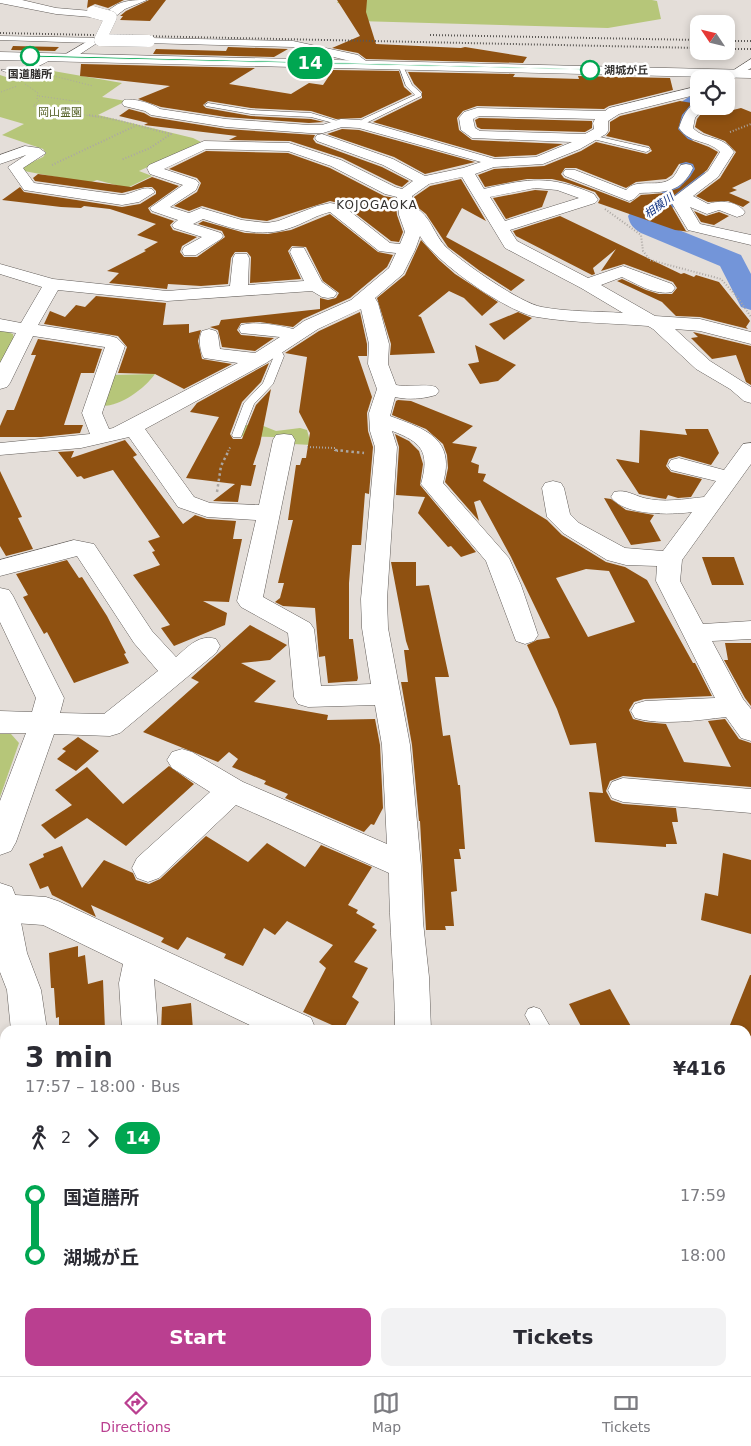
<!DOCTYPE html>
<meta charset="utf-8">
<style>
body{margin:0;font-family:"DejaVu Sans","Noto Sans JP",sans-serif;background:#f2f2f3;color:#2b2b33;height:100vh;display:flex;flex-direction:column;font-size:19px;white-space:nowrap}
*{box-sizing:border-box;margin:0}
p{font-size:16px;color:#7c7c81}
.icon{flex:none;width:28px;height:28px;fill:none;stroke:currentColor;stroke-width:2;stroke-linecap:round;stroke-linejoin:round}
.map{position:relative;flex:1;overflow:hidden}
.panel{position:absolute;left:0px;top:1025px;width:751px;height:351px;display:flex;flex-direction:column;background:#fff;border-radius:15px 15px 0 0;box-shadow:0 2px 8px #0003}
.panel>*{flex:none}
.badge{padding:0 10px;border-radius:16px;font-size:18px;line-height:32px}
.needle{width:32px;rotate:305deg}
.fabs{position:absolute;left:690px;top:15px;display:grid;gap:10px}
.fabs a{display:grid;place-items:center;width:45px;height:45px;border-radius:10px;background:#fff;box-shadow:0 2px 8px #0003;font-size:25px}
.map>.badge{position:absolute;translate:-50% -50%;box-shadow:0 0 0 2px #fff}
.legs{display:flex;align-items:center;gap:8px;height:55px;padding:0 25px;font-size:16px}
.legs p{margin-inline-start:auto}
.summary{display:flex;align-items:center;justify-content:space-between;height:85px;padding:0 25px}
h1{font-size:28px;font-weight:800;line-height:38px}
.cta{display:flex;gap:10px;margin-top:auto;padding:10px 25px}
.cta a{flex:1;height:58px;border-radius:10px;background:#ba3f90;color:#fff;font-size:20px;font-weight:800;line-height:58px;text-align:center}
.cta a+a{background:#f2f2f3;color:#2b2b33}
ul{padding:0 25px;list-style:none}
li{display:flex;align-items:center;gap:18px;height:60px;font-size:19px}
li i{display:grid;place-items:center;width:8px;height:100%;margin:0 6px;background:currentColor}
li i::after{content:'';width:12px;height:12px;margin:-6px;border:4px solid;border-radius:50%;background:#fff}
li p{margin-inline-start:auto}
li:first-child i{background:linear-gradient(#0000 50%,currentColor 0)}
li:last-child i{background:linear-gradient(currentColor 50%,#0000 0)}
.dock{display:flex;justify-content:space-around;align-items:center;height:70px;border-top:1px solid #e1e1e2;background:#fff;font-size:14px;color:#7c7c81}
.dock a{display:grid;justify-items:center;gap:2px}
.dock .selected{color:#ba3f90}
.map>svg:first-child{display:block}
.green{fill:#b6c679}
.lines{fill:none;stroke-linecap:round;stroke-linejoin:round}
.river{fill:#7395d9;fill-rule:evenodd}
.building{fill:#8f5111;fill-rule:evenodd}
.service-casing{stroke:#625d59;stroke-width:1}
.minor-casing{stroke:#625d59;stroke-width:1}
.tertiary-casing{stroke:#625d59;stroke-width:1}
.trunk-casing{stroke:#625d59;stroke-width:1}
.path-far2{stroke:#aca7a3;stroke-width:1;stroke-dasharray:1 2;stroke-linecap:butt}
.path-far1{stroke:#aca7a3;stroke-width:2;stroke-dasharray:1 2;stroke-linecap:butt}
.path{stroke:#aca7a3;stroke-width:2.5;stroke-dasharray:2.5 3;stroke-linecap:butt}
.service{fill:#fff;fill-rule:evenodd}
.minor{fill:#fff;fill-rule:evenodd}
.tertiary{fill:#fff;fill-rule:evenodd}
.trunk{fill:#fff;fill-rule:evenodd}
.rail{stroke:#5a5754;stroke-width:2;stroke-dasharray:1 2;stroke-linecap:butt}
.minor-bridge-casing{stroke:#625d59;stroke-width:12;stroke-linecap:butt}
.minor-bridge{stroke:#fff;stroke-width:12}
.line-1{fill:#00a651;stroke:#fff}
.stop-1-dot{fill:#fff;stroke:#00a651;stroke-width:2.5}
.labels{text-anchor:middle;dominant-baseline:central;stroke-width:5;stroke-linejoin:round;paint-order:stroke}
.far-stop-label{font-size:11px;font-weight:bold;fill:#32302e;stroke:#fff;text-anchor:start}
.far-park-label{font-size:11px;fill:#515c21;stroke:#fff}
.far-water-label{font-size:11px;font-style:italic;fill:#123382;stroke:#fff}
.far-quarter-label{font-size:12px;letter-spacing:1px;fill:#32302e;stroke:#fff}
</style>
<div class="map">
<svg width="751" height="1376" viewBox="0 0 751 1376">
<rect width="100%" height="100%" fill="#e4ded9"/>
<g class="green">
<polygon points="339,0 652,0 657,1 661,19 608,28 357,21 354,4 337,3"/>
<polygon points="36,68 122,83 102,97 126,101 98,115 193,138 201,142 139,171 152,176 127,188 97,180 89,183 24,171 22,167 43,157 46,153 43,149 2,135 24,124 0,117 0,75 6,77"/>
<polygon points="0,329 13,334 14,339 0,365"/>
<path d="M155,374C144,389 120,407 101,406L112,375Z"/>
<polygon points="242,425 261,425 276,431 300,428 307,430 311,445 293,444 273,437 238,436"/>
<polygon points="0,734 11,734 19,743 0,797"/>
</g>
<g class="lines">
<path class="river" d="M699,93V106H702L693,114L687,131L704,160L705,179L677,205L654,220L741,255L751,274V310L741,307L720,266L641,233C633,228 630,225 628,216L632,211L659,195L681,177L680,160L665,131C671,114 679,98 699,93Z"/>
</g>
<g class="building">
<polygon points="88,0 124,0 108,8 95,4 87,8"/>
<polygon points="149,0 166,0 150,21 120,20 123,16 120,16 126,11"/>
<polygon points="337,0 367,0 366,12 376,44 461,48 465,47 527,57 523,63 366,59 358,53 332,48 360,36"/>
<polygon points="13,46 59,47 55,51 11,50"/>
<polygon points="228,47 288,49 274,57 153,54 156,49 226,51"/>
<polygon points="81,64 255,68 229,84 291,94 309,83 323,85 333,70 399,71 404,87 412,94 361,118 336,119 311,111 251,108 208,101 203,105 206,108 251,116 311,119 324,122 309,123 226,117 161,107 138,99 170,86 80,76"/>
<polygon points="408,72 515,74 513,77 579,79 578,76 670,78 673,90 609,106 604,109 477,106 463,111 457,118 459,130 472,140 563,144 536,155 495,157 373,122 422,98 422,92 414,84"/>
<path d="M680,101L692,103L682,115L678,129L688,139L709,147L718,152L707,170L668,200L686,231L690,232L675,230L598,203L600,199L595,192L565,182L552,179H527L485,187L478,175L494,169L544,166L581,151L596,142L647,154L652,151L649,146L606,136L610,131V122L620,116ZM686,162L693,164L695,169L690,177L679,188L665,193L641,195L630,203L564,178L561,174L565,168H576L626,188L636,182L666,179L672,175L679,164Z"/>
<polygon points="707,106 729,111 741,108 751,112 751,179 732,188 737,190 729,193 750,202 743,207 728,201 708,202 696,196 720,178 736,152 725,141 704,133 695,127 697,119"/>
<polygon points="129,109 144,113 151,117 226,129 315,135 313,139 316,143 382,167 409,181 402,187 396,185 342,158 290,141 229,140 237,136 144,125 148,123 119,116"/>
<polygon points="479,118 592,121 592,128 585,132 481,129 477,127 475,120"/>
<polygon points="342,129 359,130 475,162 425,174 394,157 327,134"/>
<polygon points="206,151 288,153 330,168 384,196 395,198 397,215 403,232 399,242 391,241 343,204 330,201 267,221 242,218 202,206 189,211 174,206 197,192 201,183 197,178 169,169"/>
<polygon points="38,174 131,187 152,177 179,186 148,208 151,213 174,221 170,225 173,230 197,237 182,246 180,252 184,257 197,257 225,237 222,231 198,224 203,221 245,233 268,234 291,230 330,214 378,252 393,255 387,267 350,298 303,319 293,327 260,322 241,323 237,330 241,335 274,338 255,351 222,347 218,330 210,327 219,325 221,320 320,309 320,298 328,300 336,298 339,293 323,281 306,247 292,246 288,251 301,279 250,283 251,257 247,252 235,252 231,258 228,284 201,286 168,284 167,289 109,283 119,273 107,271 146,251 144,250 158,242 137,235 156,224 110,209 84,206 81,208 61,207 2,200 20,187 24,192 122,207 140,204 156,194 156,191 152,187 145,187 122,193 35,181 33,178"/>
<polygon points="461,179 486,221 462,208 446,237 525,280 511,291 480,271 448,247 426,214 416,206 414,197 430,186"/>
<polygon points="535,190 548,191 542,207 506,219 493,198"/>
<polygon points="694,211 706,216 719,212 729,216 714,225 701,222"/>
<polygon points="560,216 681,274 684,273 694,277 696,275 719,282 750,321 746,327 748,329 700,317 676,316 662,302 617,281 622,279 646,290 659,294 672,294 677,288 673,282 624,264 601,271 616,249 593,268 595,274 592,275 516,236 513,231"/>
<polygon points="421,240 439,260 455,274 498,302 482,316 464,298 449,291 418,316 421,317 435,353 390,355 391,344 377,298 405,275"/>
<polygon points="96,296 166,303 163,325 189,324 189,333 201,330 198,341 202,359 232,364 184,389 155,374 118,373 127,347 118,336 44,324 50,311 65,317 76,305 85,307"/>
<polygon points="360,312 367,344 367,356 358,356 372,397 367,413 368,431 373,447 369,494 365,493 361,545 352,545 349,583 349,639 353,639 358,678 357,681 328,683 325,656 319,657 315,608 283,606 275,602 280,598 284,583 278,583 293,520 288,520 296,465 300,465 302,458 306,458 310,433 299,412 307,357 285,353 319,331"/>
<polygon points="518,312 532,318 504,340 489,324"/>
<polygon points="693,332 751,346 751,385 746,382 736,355 712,359 691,338 698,337"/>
<polygon points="38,339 102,349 94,373 81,373 64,425 83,425 80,433 41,437 0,437 0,426 7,410 14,410 36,355 31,355"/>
<polygon points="475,345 516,365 498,381 480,384 468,364 479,362"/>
<polygon points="269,363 261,382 242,402 230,434 233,439 242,439 256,405 271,389 260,444 253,465 256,465 251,486 241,485 238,502 213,501 235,484 186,478 219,417 190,412 197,403"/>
<path d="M398,400L411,401L473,426L452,443L477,447L471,462L479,465L478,473L486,474L483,481L547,520L562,535L606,562L625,567L647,580L693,663H695L712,696L644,699L634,702L629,710L633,719L645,722L666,724L684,762L731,767L708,721L725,719L739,739L751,743V787L623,776L610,781L606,791L611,800L623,804L676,808L678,822H672L677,844H666V847L595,842L589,792L603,793L596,743L570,745L557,709L527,645L537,640L550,638L511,557L480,500L474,502L479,521L445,482L448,468L447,455L443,444L426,429L392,415L396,401ZM586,569L609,571L635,622L588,637L556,578Z"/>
<polygon points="685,429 708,429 719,453 711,465 679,456 669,459 666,466 671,472 702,479 691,497 678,498 668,495 666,499 659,498 639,494 616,459 639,463 640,430 687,435"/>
<polygon points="395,434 409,441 419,451 423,464 420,485 476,552 461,557 451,546 448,547 418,513 425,497 396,495 399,447"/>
<polygon points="125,440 137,455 133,457 183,524 195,515 207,519 236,521 233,539 242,539 229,602 203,601 227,613 225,625 174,646 161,628 170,625 133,575 160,565 152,552 155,551 148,541 160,537 113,470 84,479 81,476 77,477 58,452 74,451 71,458"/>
<polygon points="0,471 22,517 18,518 33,549 6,556 0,546"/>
<polygon points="604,498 611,499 626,510 654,515 650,521 661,541 631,545"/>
<polygon points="702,557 734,557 744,585 712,585"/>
<polygon points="67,560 79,578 82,577 107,616 126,653 124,654 129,663 74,683 47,632 44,634 23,597 28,595 16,574"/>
<polygon points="391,562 416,562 416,586 429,585 449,677 435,677 443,736 450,735 458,785 460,785 465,849 459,849 461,859 454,859 457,891 451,892 454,926 445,926 446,930 426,930 420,821 419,821 412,745 401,682 408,682 404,650 409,650 406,641"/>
<polygon points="250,625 287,645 270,660 241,663 276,681 254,702 328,715 327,720 375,719 380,745 383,808 374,825 371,824 364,832 285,798 288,794 264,784 266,781 232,767 238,759 229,752 218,762 143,732 199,682 191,678"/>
<polygon points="725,643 751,643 751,706 745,698 724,660 728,660"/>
<polygon points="78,737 99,751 76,771 57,759 66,751 62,749"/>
<polygon points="169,766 194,784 126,846 87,818 55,839 41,825 72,805 55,790 87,767 123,804"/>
<polygon points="206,836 248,862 267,843 305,867 321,845 372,867 348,905 358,910 356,913 375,924 372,927 377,930 354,962 368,968 352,997 359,1002 343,1030 303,1012 326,968 319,962 333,945 287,921 275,935 264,928 243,966 224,958 226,954 187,937 178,950 161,942 164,938 91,905 96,917 52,895 48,886 40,889 29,864 44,857 43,854 62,846 82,888 104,860 133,873 136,880 149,884 160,879"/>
<polygon points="723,853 751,860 751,934 701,920 705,893 718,896"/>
<polygon points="78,946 78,957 85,955 88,984 103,980 105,1030 59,1030 59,1017 56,1018 54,988 51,988 49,953"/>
<polygon points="750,975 751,975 751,1036 746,1033 746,1030 740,1030 730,1025"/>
<polygon points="610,989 633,1030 583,1030 569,1004"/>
<polygon points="191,1003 193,1030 161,1030 162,1007"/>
</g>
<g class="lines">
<g class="service-casing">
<g id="service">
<polygon points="0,36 107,38 110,40 93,43 0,40"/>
<path d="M53,54L55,57C40,66 18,79 1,70L27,67Z"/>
<polygon points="398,64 402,64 412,85 421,93 421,96 362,125 358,125 358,123 363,119 415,95 406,86"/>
<polygon points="208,103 251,110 311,113 344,123 341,125 311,117 251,114 206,106 205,105"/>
<polygon points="591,135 649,148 650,150 646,152 589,138 588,137"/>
<polygon points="276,345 279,346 284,356 273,384 254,404 241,437 233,437 232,435 244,403 263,383 274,356 271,348"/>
<polygon points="534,1007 540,1009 552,1030 533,1030 525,1015 528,1009"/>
<polygon points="751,1152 751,1173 746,1175 746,1154"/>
<polygon points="673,1371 695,1371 697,1376 675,1376"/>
</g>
</g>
<g class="minor-casing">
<g id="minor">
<path d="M0,0H22L56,8L103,12C110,11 112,7 118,4C127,0 137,0 147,0L125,9L116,16L103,18L56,14L0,3Z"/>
<polygon points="93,38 97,39 99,41 97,43 71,60 67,61 61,57"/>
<polygon points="149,38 293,41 358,55 370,64 364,68 350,61 293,47 145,43 143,41 145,39"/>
<polygon points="751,59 751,68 726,83 726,79 720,79"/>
<path d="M699,86V94L619,114L608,121V131L606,134L580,149L543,164L494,167L475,174L484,189C530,178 550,175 594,194L598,200L595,203L510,230L517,241L588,278L623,266L672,284L675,288L672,292C656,296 637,284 622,277L601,285L655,316L700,319L751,332V344L700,331L675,329L710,361L751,387V403L744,401L730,389L696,369L653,329L648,326C611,323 573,323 537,317C508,313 435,262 420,236L415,250L403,274L375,298L378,303L389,344L388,364L396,385C409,388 423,383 436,387L439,391L436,395C423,399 408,400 395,397L390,416C425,429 456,438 443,483L509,558L521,585L538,635L534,641L525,644L516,641L486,561L421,484C430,452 422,442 392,431L397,447L387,599L388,628L410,745L421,866L423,922L429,977L431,1030H395C395,978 389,926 389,873L236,805L159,878L148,882L137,878L132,868L137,858L210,792L172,768L167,760L172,752L182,749L192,752L243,782L387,844L382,745L375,705L308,707L298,704L294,697L288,633L241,607L237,601L256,520L207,517L178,507L129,437L81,448L0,455V443L90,434L82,413L105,347L33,336L10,383L7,387L0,389V363L16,333L0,331V319L21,323L42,287L0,274V264L53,279L167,291L230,286L233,258L235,254H247L249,258L248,285L304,281L290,252L292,248H304L322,282L337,293L334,297L328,298L322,297L312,291L167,301L58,290L38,325L110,336L117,338L125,346L102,413L109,429L113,428L238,363L204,358C200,352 198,338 202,331L209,329L216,331L218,335L220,349L255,353L280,337L241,333L239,329L241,325C257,321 277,325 293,329L304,321L351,300L389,268L396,253L379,251L330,212C316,215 303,224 290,228C260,239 231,228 203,219L193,224L221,233L223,236L221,239L196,255H184L182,251L184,247L202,237L174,228L172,225L178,220L152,211L150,208L183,185L150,174L147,168L149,165L204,141L289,143L341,160L395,187L402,189L413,181L383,165L317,141L315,138L317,135L322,134L393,159L425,176L463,168L481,162L359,128L342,127L323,133H309L226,127L151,115L145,111L124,106L122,103L124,100C134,98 151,103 160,109L226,119L309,125H322L341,119L360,120L495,159L536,157L572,142L472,138L461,130L459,118L464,112L477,108L605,111L609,108ZM479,116L595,119L593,123L594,129L585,134L480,131L475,128L473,119ZM206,149L288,151L331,166L385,194L397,197L399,215L405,232L400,244L390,243L342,205L330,203L317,206L278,221L267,223L242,220L201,208L189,213L170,207L196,190L199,183L196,180L164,169ZM462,177L505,248L581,288L623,313C597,311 568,312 542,307C520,303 465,264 447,248C434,236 431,215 414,207L412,196L429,184ZM535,188L557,190L579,198L505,221L490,197ZM361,309L369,344L368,364L377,389L369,413L370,431L375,447L361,599L362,628L371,684L321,686L314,629L310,623L263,597L295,440L292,435L284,434L276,435L273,440L259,505L210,503L194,497L145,429L266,363L318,329Z"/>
<path d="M699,102V106H705L695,118L693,128C705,141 722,134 734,152L718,177L693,196L708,204C720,200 737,201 745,212L743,215L737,217L719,210L707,214L690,207L700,224L751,235V245L688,230L670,200L708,171L720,152C708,139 691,145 679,128C682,118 687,105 699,102Z"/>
<path d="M25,146L39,148L46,153L23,168L34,183L122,195C133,194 142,186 152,189L155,192L139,202L122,205L24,190L8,167L26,155L0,164V155Z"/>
<path d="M686,164L691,165L693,168C681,193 665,192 640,193L634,199L629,201L565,176L563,173L565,170H575L626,190C637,177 659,189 672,178C676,175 678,169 681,165Z"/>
<path d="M751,443V464L682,560L680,581L703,624L751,621V639L712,641L743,699L751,709V741L741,738L726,717C699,720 661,726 635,718L631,711L635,704L645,701L715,698L656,581L657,566L626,565L607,560L563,533L547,517L542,488L545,483L553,481L561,483L564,488L570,514L579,523L625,548L663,551L692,512C671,515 624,516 611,497L614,492C626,489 633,495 644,498C663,503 685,499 704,497L716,481L671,470L668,465L671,460L679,458L724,470L743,444Z"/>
<path d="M74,540L94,544L152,631L176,657C189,646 199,634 216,639L220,646L216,653L120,733L110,736L54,734L16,842L11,851L0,855V801L26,733H0V711L32,712L36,698L0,622V588L9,590L13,596L64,698L60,713L104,714L158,671L134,643L77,556L0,576V560Z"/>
<polygon points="623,778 751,789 751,813 623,802 612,798 608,790 612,782"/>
<polygon points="0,894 46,897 58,901 311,1018 316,1030 260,1030 154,979 158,1030 122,1030 119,983 123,964 43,925 0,922"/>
<polygon points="5,1351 5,1371 32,1371 30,1376 0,1376 0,1353"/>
<polygon points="208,1371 252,1371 250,1376 206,1376"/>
<polygon points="462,1371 506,1371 508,1376 464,1376"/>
</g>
</g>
<g class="tertiary-casing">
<g id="tertiary">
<polygon points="0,883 12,887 16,897 27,953 41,990 47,1030 11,1030 7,990 0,972"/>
<polygon points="5,1126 5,1171 0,1173 0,1128"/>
</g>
</g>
<g class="trunk-casing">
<polygon id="trunk" points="0,52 751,70 751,78 0,60"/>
</g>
<g class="path-far2">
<polyline points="50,75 93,86"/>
<polyline points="25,84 38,93 37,99 39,101 33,106 97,117"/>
<polyline points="1,92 17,86"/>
<polyline points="39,96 81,102"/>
</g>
<g class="path-far1">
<polyline points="89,115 117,120 171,134 150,148 121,160"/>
<polyline points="730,132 751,124"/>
<polyline points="52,165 135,126"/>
<polyline points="605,209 641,235 643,251 650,260 721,279 738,298 751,317"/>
<polyline points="307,447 335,448 335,451 339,451"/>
<polyline points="228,451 231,446"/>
</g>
<g class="path">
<polyline points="335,450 364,453"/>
<polyline points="217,492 221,466 229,450"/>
</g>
<use href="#service" class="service"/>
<use href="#minor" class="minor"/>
<use href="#tertiary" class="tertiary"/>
<use href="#trunk" class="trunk"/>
<g class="rail">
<polyline points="0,33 699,48"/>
<polyline points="430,35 699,40"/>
<polyline points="726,41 751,41"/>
<polyline points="726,49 751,49"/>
</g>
<g class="minor-bridge-casing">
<polyline id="minor-bridge" points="93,12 111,17 100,40 149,41"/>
</g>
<use href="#minor-bridge" class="minor-bridge"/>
</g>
<polygon class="line-1" points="29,55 590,69 592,70 30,57"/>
<g class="stop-1-dot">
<circle cx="30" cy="56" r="9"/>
<circle cx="590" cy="70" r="9"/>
</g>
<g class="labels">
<g class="far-stop-label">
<text x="604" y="70">湖城が丘</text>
<text x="30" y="74" text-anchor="middle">国道膳所</text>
</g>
<g class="far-park-label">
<text x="60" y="112">岡山霊園</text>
</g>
<g class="far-water-label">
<text transform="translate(659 206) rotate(-36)">相模川</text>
</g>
<g class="far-quarter-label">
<text x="377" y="205">KOJOGAOKA</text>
</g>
</g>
</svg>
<div class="fabs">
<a><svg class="needle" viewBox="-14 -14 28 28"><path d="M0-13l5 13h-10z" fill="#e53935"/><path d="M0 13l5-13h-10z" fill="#7c7c81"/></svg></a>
<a><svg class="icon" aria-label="locate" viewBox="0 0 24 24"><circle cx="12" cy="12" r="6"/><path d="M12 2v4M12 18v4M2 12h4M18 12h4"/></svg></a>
</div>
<b class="badge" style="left:310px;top:63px;background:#00a651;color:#fff">14</b>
<section class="panel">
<div class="summary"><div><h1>3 min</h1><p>17:57 – 18:00 · Bus</p></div><b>¥416</b></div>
<div class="legs"><svg class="icon" aria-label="walk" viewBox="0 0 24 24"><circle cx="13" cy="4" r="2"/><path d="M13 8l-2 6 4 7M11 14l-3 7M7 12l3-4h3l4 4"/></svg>2<svg class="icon" aria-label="forward" viewBox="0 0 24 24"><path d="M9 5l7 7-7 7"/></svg><b class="badge" style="background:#00a651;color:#fff">14</b></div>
<ul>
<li><i style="color:#00a651"></i><b>国道膳所</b><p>17:59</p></li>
<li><i style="color:#00a651"></i><b>湖城が丘</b><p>18:00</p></li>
</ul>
<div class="cta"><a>Start</a><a>Tickets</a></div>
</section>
</div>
<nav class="dock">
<a class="selected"><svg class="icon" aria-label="directions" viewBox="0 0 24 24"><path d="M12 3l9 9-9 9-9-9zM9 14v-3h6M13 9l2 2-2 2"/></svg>Directions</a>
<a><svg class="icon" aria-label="map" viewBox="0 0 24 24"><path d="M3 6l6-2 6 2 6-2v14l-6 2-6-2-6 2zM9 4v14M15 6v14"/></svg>Map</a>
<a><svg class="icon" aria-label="tickets" viewBox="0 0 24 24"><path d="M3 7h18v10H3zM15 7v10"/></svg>Tickets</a>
</nav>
